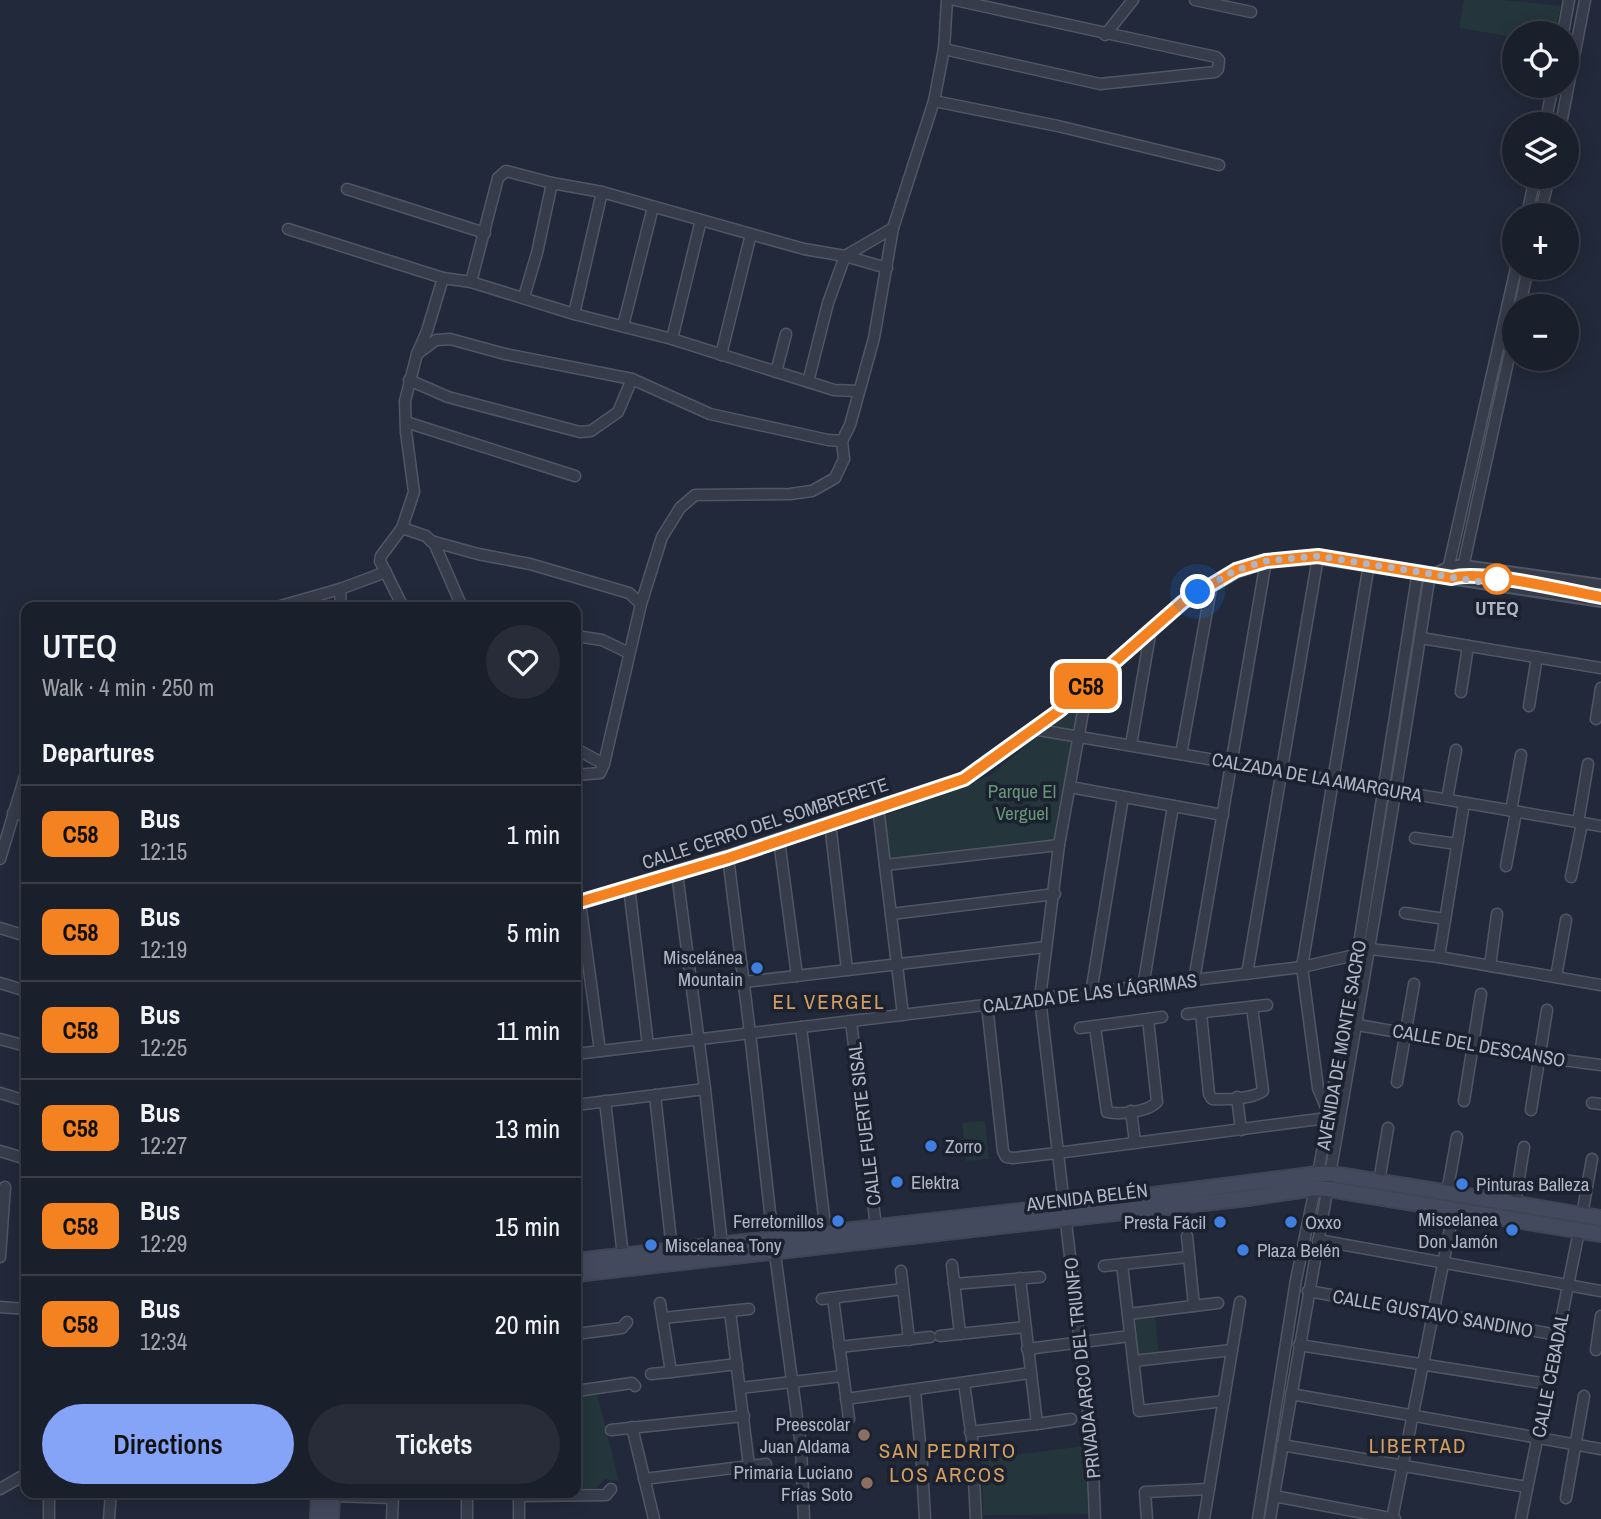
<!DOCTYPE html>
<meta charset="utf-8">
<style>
body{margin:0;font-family:"Archivo Narrow",sans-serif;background:#272c38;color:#f1f3f6;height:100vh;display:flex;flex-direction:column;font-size:26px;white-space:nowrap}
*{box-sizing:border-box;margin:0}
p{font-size:23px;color:#9fa2a9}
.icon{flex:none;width:38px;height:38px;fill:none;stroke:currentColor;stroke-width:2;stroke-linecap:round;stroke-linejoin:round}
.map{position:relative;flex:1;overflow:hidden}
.sheet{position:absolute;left:21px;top:602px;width:560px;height:896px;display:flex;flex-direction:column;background:#1a1f2c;border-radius:14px;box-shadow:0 4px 18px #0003,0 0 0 2px #383d48}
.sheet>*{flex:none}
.badge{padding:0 14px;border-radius:10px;font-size:24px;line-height:46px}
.buttons{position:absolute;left:1502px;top:21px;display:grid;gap:14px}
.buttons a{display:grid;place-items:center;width:77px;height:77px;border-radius:50%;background:#1a1f2c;box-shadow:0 4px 18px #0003,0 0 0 2px #383d48;font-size:35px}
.you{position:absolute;width:35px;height:35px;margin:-18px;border:5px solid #fff;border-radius:50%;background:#1a73e8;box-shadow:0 0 0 10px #1a73e833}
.map>.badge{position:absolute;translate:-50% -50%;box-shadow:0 0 0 4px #fff}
h2{padding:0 21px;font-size:26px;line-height:63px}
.round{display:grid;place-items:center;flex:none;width:74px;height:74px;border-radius:37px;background:#272c38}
.summary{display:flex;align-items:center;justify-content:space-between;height:119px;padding:0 21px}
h1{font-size:33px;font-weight:600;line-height:52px}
.action{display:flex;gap:14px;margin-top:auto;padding:14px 21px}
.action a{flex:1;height:80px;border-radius:42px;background:#85a4f7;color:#111;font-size:28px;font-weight:600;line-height:80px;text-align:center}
.action a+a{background:#272c38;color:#f1f3f6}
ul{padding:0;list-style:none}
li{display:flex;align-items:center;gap:21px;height:98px;padding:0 21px;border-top:2px solid #383d48}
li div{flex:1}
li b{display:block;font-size:26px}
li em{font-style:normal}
li .badge{min-width:77px;font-weight:700;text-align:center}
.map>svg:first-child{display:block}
.green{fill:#24363b}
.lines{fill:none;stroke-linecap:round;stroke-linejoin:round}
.minor-casing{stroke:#505665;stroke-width:13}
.tertiary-casing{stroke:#505665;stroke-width:16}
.secondary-casing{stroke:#3f4553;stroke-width:18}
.minor{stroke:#363c4a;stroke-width:10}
.tertiary{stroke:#363c4a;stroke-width:12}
.secondary{stroke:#444a5d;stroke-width:14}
.line-casing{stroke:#fff;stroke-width:16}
.line{stroke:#f58220;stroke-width:10}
.walk{stroke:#b0b6c6;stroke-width:7;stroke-dasharray:0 12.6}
.stop-dot{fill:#fff;stroke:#f58220;stroke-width:3.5}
.shop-dot{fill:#3f7fe0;stroke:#1b212f;stroke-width:2.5}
.education-dot{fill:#8d6e63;stroke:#1b212f;stroke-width:2.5}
.labels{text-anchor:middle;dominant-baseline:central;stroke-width:7;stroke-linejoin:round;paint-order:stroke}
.stop-label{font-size:19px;font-weight:bold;fill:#b0b6c6;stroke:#1b212f}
.street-label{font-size:19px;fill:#b0b6c6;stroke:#1b212f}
.park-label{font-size:19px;fill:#689778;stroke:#1b212f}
.poi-label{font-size:19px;fill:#b0b6c6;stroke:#1b212f;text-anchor:end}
.neighbourhood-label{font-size:21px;letter-spacing:2px;fill:#d39e5f;stroke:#1b212f}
</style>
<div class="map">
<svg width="1601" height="1519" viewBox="0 0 1601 1519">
<rect width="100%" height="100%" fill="#22293a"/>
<g class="green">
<polygon points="1464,0 1504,0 1561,6 1555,33 1514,33 1514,37 1459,28"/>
<polygon points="1082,699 1057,839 890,859 884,816 991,775"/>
<polygon points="985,1121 989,1159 966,1161 962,1123"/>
<polygon points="1155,1315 1159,1355 1139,1357 1135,1317"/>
<polygon points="597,1394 619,1481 605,1479 596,1488 576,1488 576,1397"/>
<polygon points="1085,1446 1089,1514 983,1515 982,1459"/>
</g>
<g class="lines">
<g class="minor-casing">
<g id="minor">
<polyline points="1195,0 1251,12"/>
<polyline points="1563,33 1569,0"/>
<polyline points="1105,35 1133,0"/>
<polyline points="944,49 1100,84 1215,72 1218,69 1219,60 1216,57 955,0"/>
<polyline points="934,101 1058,126 1219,165"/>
<polyline points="1545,124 1553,86"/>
<polyline points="1561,124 1585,0"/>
<polyline points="347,189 485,233"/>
<polyline points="1527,215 1535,177"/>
<polyline points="1540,215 1549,177"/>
<polyline points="288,229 443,278 471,282 574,314 672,339 834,390 858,391"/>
<polyline points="471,282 498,178 506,171 552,183 602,192 804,249 845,256 887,268"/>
<polyline points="524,297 537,253 552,183"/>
<polyline points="1520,306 1528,268"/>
<polyline points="574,314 602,192"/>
<polyline points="623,326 653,207"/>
<polyline points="672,339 701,220"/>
<polyline points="417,354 436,340 450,339 505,354 632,379 710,414 828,440 842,441"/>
<polyline points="721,355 751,234"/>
<polyline points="776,372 786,334"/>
<polyline points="409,380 448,397 580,432 591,431 618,412 632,379"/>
<polyline points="808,382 828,303 845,256 893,228"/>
<polyline points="406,422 575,476"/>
<polyline points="402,528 426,536 435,545 462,607"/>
<polyline points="431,541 478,554 530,564 629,593 641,604"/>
<polyline points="1462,572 1514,334"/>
<polyline points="1447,574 1516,268"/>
<polyline points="340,589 341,607"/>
<polyline points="277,607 340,589 386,572"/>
<polyline points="403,607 380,561 381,556 402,528 414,492 406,432 405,401 417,354 427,331 443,278"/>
<polyline points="576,636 602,640 629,653"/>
<polyline points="1421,638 1601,668"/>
<polyline points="1088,684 1059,845 1040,998 1092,1446 1095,1519"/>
<polyline points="1461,692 1468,646"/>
<polyline points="1529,706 1537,657"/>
<polyline points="1596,719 1601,688"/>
<polyline points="1033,729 1601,826"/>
<polyline points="1131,745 1151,629"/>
<polyline points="576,749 604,764"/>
<polyline points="1181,754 1212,583"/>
<polyline points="576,775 600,773 604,764 641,604 662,537 680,508 695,495 790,494 812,491 835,478 844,459 842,441 850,425 874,338 893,228 934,101 944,49 947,0"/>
<polyline points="1070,787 1223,815"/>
<polyline points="1447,799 1456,750"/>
<polyline points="878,807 903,1015"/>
<polyline points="1511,811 1521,755"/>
<polyline points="13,813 26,816"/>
<polyline points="830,823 847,970"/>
<polyline points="1578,823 1588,764"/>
<polyline points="1415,838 1457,844"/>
<polyline points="779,840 797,976"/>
<polyline points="728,857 750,1033 773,1239 801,1447 804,1519"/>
<polyline points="0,859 26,773"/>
<polyline points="885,865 1059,845"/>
<polyline points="1506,866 1516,812"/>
<polyline points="677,873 705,1089 722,1245"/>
<polyline points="1571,877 1582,823"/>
<polyline points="629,887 648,1045"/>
<polyline points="580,902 600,1051"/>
<polyline points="1405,913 1445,919"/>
<polyline points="891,914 1055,894"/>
<polyline points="0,928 26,936"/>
<polyline points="1439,957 1464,803"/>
<polyline points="1490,966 1497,914"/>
<polyline points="1247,974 1318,557"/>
<polyline points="1556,977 1566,920"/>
<polyline points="1194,980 1266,561"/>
<polyline points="744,982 1046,947"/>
<polyline points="0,983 26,991"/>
<polyline points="1143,987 1173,806"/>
<polyline points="1091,993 1123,797"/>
<polyline points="987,1005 1003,1151 1006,1157 1013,1158 1057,1153 1327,1118"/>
<path d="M1201,1013L1209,1094L1212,1099C1226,1100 1252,1099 1263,1091L1252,1007"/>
<polyline points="1187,1014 1267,1005"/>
<polyline points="851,1021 876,1227"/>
<polyline points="1358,1025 1540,1057 1601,1065"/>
<polyline points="801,1027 826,1233"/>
<path d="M1095,1027L1107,1112C1119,1115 1148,1112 1157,1102L1148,1019"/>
<polyline points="1080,1028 1162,1017"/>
<polyline points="0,1039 26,1046"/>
<polyline points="576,1054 1302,967 1355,955 1370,949 1439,957 1601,985"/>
<polyline points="1397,1082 1414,984"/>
<polyline points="0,1093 26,1101"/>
<polyline points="655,1095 672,1250"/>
<polyline points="1237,1097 1241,1130"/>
<polyline points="605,1101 623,1256"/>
<polyline points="1464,1101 1481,994"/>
<polyline points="1592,1103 1601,1104"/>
<polyline points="576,1105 705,1089"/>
<polyline points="1531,1110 1547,1010"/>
<polyline points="1131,1111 1135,1142"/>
<polyline points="1328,1112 1318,1088 1302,967 1369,564"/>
<polyline points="0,1151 26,1159"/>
<polyline points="1379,1182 1388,1128"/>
<polyline points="1447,1193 1457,1137"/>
<polyline points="1515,1204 1524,1147"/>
<polyline points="1582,1215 1592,1159"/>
<polyline points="1187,1236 1194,1306"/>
<polyline points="1318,1240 1601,1291"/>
<polyline points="0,1257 5,1187"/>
<polyline points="1122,1264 1139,1411 1224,1401"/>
<polyline points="952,1265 960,1334"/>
<polyline points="1104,1266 1189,1257"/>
<polyline points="901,1271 909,1340"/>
<polyline points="954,1284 1040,1277"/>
<polyline points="1308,1291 1558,1335"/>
<polyline points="833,1298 849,1419"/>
<polyline points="822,1299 903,1289"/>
<polyline points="660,1303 671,1372 737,1364"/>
<polyline points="0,1307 26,1309"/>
<polyline points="730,1311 749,1466"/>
<polyline points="1128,1314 1218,1303"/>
<polyline points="663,1318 749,1309"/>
<polyline points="576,1334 622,1328 627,1322"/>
<polyline points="940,1336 1025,1327"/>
<polyline points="1299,1345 1548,1384"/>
<polyline points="839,1347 930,1337"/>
<polyline points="1027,1349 1130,1336"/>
<polyline points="1596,1350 1601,1316"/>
<polyline points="1133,1361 1232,1350"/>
<polyline points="651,1374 671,1372"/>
<polyline points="964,1383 974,1453"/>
<polyline points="740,1388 843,1376"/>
<polyline points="576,1391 632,1383 635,1386"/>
<polyline points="915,1391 922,1465"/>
<polyline points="1291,1394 1601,1449"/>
<polyline points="846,1399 1030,1373"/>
<polyline points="1037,1424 1071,1419"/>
<polyline points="632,1427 654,1519"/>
<polyline points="611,1430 744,1416"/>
<polyline points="970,1432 1037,1424 1020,1278"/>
<polyline points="1282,1445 1527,1487"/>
<polyline points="644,1479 766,1464"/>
<polyline points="974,1480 976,1519"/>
<polyline points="923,1484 925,1519"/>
<polyline points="0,1489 26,1474"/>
<polyline points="467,1493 467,1519"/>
<polyline points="519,1493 519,1519"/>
<polyline points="332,1496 393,1498"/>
<polyline points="519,1496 606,1495 611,1489"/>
<polyline points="1274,1496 1395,1519"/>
<polyline points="1566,1498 1584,1396"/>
<polyline points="49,1519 49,1493"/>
<polyline points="109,1519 111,1493"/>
<polyline points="392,1519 393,1495"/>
<polyline points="1147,1519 1145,1492 1209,1489"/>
<polyline points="1204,1519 1240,1302"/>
<polyline points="1258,1519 1296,1280 1318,1174 1360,938 1418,571"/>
<path d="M1270,1519C1324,1204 1382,889 1430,573"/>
<polyline points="1392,1519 1454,1209"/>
<polyline points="1521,1519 1579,1231"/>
</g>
</g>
<g class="tertiary-casing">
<g id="tertiary">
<polyline points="1437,574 1452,567 1463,567 1601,586"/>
<polyline points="576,903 728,857 964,779 1060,710 1183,602 1236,571 1266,561 1318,557 1601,600"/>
</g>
</g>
<g class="secondary-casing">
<g id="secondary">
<polyline points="576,1261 1066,1206 1318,1174 1332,1174 1601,1218"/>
<polyline points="576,1274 1248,1198 1314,1188 1329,1189 1601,1234"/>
<polyline points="318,1519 319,1493"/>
<polyline points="331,1519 332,1493"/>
</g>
</g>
<use href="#minor" class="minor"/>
<use href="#tertiary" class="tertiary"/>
<use href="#secondary" class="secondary"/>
</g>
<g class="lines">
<g class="line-casing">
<path id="line" d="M576,903L728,858L964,779L1060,710L1183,602L1236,570L1266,561L1318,556L1452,578C1480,569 1568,591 1601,597"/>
</g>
<use href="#line" class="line"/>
<polyline class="walk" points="1198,592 1236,570 1266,561 1318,556 1501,585 1497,579"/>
</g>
<circle class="stop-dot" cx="1497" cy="579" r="14"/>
<g class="shop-dot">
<circle cx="757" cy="968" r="7"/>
<circle cx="931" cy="1146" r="7"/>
<circle cx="897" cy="1182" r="7"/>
<circle cx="1462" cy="1184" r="7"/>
<circle cx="838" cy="1221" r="7"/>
<circle cx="1220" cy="1222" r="7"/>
<circle cx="1291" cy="1222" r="7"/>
<circle cx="1512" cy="1230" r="7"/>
<circle cx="651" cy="1245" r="7"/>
<circle cx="1243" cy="1250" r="7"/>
</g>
<g class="education-dot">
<circle cx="864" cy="1435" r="7"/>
<circle cx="867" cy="1483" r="7"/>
</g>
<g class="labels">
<g class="stop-label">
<text x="1497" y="608">UTEQ</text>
</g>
<g class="street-label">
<text transform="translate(1317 777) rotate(10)">CALZADA DE LA AMARGURA</text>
<text transform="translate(765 823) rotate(-18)">CALLE CERRO DEL SOMBRERETE</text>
<text transform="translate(1090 993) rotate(-7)">CALZADA DE LAS LÁGRIMAS</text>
<text transform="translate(1341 1045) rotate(-80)">AVENIDA DE MONTE SACRO</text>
<text transform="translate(1479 1045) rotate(10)">CALLE DEL DESCANSO</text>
<text transform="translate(864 1124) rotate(-97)">CALLE FUERTE SISAL</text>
<text transform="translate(1087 1197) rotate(-7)">AVENIDA BELÉN</text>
<text transform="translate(1433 1313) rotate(10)">CALLE GUSTAVO SANDINO</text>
<text transform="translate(1082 1368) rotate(-96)">PRIVADA ARCO DEL TRIUNFO</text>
<text transform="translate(1550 1375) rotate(-79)">CALLE CEBADAL</text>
</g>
<g class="park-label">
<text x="1022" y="791">Parque El<tspan x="1022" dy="22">Verguel</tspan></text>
</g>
<g class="poi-label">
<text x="743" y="957">Miscelánea<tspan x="743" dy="22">Mountain</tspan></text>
<text x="945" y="1146" text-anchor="start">Zorro</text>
<text x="911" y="1182" text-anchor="start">Elektra</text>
<text x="1476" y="1184" text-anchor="start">Pinturas Balleza</text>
<text x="1498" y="1219">Miscelanea<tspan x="1498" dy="22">Don Jamón</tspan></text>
<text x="824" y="1221">Ferretornillos</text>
<text x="1206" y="1222">Presta Fácil</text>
<text x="1305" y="1222" text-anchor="start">Oxxo</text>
<text x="665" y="1245" text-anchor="start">Miscelanea Tony</text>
<text x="1257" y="1250" text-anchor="start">Plaza Belén</text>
<text x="850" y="1424">Preescolar<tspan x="850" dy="22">Juan Aldama</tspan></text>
<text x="853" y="1472">Primaria Luciano<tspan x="853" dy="22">Frías Soto</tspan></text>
</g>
<g class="neighbourhood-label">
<text x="829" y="1001">EL VERGEL</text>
<text x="1418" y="1445">LIBERTAD</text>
<text x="948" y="1450">SAN PEDRITO<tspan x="948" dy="24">LOS ARCOS</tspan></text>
</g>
</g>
</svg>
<div class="buttons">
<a><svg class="icon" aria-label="locate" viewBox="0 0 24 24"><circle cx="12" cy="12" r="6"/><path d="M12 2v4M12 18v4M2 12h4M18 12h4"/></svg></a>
<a><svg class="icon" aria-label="layers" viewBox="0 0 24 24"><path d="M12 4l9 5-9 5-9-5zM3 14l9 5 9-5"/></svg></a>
<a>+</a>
<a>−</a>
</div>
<div class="you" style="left:1198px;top:592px"></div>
<b class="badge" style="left:1086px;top:686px;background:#f58220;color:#111">C58</b>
<section class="sheet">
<div class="summary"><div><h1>UTEQ</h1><p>Walk · 4 min · 250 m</p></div><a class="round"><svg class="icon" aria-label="heart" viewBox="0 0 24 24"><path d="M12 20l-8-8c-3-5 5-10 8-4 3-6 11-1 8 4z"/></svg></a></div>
<h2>Departures</h2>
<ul>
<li><span class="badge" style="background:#f58220;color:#111">C58</span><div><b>Bus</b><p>12:15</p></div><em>1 min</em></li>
<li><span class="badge" style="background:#f58220;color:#111">C58</span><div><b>Bus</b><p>12:19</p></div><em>5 min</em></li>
<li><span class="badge" style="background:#f58220;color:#111">C58</span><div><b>Bus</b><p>12:25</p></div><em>11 min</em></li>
<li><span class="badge" style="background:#f58220;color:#111">C58</span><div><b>Bus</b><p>12:27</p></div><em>13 min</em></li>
<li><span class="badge" style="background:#f58220;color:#111">C58</span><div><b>Bus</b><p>12:29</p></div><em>15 min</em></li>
<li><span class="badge" style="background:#f58220;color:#111">C58</span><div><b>Bus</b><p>12:34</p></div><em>20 min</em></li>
</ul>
<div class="action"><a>Directions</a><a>Tickets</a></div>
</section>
</div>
